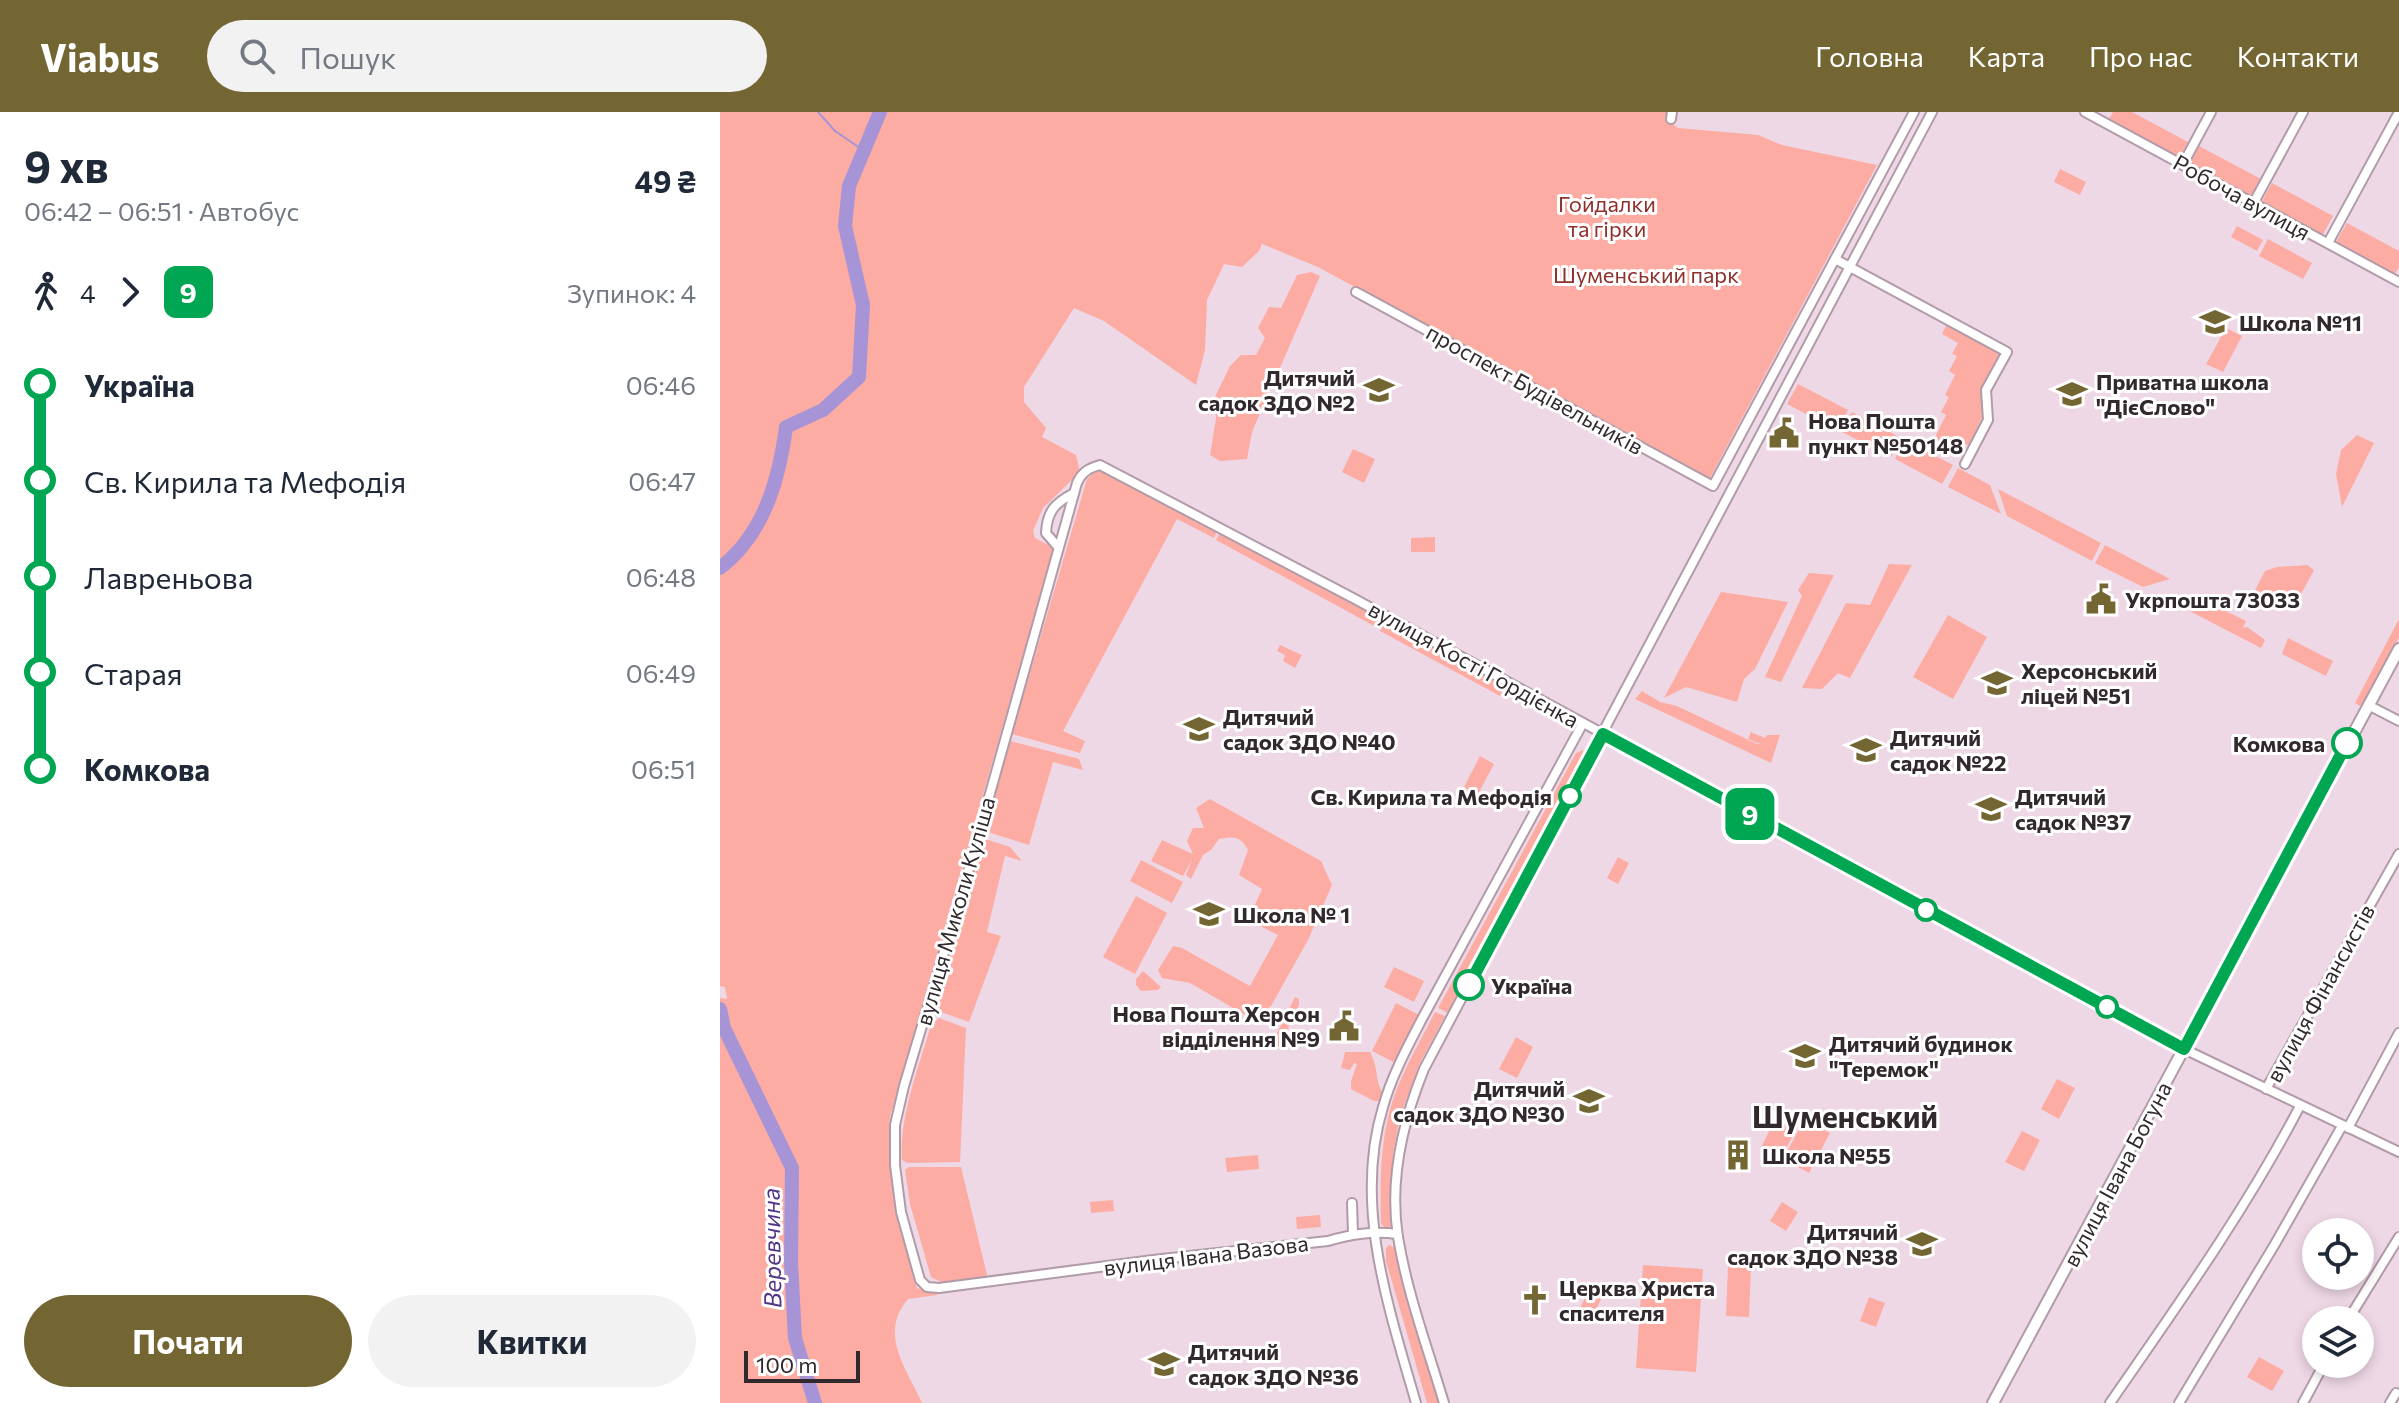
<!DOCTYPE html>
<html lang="uk">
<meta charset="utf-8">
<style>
body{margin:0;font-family:Commissioner,sans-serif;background:#f2f2f3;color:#1f2937;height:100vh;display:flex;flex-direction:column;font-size:30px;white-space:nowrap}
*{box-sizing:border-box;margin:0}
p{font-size:26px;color:#747a83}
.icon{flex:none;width:44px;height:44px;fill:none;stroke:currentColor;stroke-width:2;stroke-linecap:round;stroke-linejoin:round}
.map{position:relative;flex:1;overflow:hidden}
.details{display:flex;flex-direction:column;background:#fff;width:720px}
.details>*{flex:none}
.badge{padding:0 16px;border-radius:12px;font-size:28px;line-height:52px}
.controls{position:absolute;left:1582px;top:1106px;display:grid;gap:16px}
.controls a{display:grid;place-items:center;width:72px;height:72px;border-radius:50%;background:#fff;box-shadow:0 4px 12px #0003;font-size:40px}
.scale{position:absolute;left:24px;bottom:20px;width:116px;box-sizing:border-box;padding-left:8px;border:4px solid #31292e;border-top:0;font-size:22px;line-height:28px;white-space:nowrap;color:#31292e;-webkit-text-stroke:6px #fff;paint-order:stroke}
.map>.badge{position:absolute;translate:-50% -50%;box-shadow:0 0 0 4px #fff}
.legs{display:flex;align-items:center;gap:12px;height:88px;padding:0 24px;font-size:26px}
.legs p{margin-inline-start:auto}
.head{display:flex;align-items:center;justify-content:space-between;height:136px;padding:0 24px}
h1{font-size:44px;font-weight:700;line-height:60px}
.button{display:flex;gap:16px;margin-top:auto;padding:16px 24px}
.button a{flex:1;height:92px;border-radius:48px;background:#746633;color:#fff;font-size:32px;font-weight:700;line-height:92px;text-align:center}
.button a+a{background:#f2f2f3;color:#1f2937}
ul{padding:0 24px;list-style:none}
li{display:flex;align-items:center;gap:28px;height:96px;font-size:30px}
li i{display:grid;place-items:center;width:12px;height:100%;margin:0 10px;background:currentColor}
li i::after{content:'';width:20px;height:20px;margin:-10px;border:6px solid;border-radius:50%;background:#fff}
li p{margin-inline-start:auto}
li:first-child i{background:linear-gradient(#0000 50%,currentColor 0)}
li:last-child i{background:linear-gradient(currentColor 50%,#0000 0)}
header{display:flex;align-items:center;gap:48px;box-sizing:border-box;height:112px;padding:0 40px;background:#746633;color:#fff}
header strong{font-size:38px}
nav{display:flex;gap:44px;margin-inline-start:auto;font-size:28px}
.search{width:560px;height:72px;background:#f2f2f3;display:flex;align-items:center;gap:20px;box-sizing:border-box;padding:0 28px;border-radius:44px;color:#747a83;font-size:30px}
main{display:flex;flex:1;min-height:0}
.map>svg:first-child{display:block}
.green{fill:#fcaca3}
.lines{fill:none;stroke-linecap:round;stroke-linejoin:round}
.stream{stroke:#a694d7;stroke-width:2}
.river{stroke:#a694d7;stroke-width:14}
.minor-casing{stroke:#b19ba8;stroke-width:12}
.tertiary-casing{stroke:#b19ba8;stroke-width:14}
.minor{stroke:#fff;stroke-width:8}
.tertiary{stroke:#fff;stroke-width:10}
.line-1-casing{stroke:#fff;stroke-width:18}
.line-1{stroke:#00a651;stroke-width:12}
.stop-1-dot{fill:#fff;stroke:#00a651;stroke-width:4}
.labels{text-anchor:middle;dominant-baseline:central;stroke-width:6;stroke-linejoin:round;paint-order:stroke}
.street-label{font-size:22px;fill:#31292e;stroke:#fff}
.park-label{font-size:22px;fill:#8f302c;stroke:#fff}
.poi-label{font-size:22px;font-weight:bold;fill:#31292e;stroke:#fff;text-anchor:start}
.stop-label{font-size:22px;font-weight:bold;fill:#31292e;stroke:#fff;text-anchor:end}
.water-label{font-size:24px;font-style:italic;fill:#523787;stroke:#fff}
.district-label{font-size:30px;font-weight:bold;fill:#31292e;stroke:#fff}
</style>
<header>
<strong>Viabus</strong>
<div class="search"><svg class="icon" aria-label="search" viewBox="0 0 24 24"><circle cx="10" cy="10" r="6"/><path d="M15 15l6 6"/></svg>Пошук</div>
<nav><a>Головна</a><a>Карта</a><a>Про нас</a><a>Контакти</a></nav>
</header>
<main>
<section class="details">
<div class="head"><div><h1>9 хв</h1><p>06:42 – 06:51 · Автобус</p></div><b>49 ₴</b></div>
<div class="legs"><svg class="icon" aria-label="walk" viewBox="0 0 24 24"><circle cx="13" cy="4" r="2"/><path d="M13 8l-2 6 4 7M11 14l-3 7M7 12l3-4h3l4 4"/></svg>4<svg class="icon" aria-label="forward" viewBox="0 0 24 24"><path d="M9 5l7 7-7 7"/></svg><b class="badge" style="background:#00a651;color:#fff">9</b><p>Зупинок: 4</p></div>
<ul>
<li><i style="color:#00a651"></i><b>Україна</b><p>06:46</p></li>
<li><i style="color:#00a651"></i><span>Св. Кирила та Мефодія</span><p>06:47</p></li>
<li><i style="color:#00a651"></i><span>Лавреньова</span><p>06:48</p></li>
<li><i style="color:#00a651"></i><span>Старая</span><p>06:49</p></li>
<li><i style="color:#00a651"></i><b>Комкова</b><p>06:51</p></li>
</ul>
<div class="button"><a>Почати</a><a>Квитки</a></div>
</section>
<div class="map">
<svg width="1679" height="1291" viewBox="0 0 1679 1291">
<rect width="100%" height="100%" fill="#efd8e6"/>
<g class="green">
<path d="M0,0H949L945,6L958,16L1038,23L1062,33L1157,53L989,368L598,155L542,132L539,139L522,155L504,152L487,188L485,238L476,273L384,209L354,196L304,275V290L326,316L322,325L356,343L360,360L323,396L313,419L315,426L334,436L170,1005C165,1065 182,1119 197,1176L217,1181V1183L188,1187C158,1222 187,1257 202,1291H0V886L7,887L5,875L0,874Z"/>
<polygon points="1393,0 1412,0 1468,30 1460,45 1456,46 1391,11 1389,7"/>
<polygon points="1479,34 1541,67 1531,85 1469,51"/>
<polygon points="1340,57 1366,70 1360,83 1334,70"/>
<polygon points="1552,71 1613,104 1602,124 1541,91"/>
<polygon points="1627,111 1679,139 1679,155 1675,162 1616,130"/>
<polygon points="1517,114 1543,128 1537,139 1511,125"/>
<polygon points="1548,127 1592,151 1583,167 1539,144"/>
<polygon points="591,160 600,164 532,320 527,347 500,349 490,343 496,306 494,287 510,254 521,243 536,243 545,226 538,216 549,195 561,196 577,163"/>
<polygon points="1227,212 1281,242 1261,279 1262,305 1249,334 1230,324 1225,332 1214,327 1226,303 1221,300 1229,285 1225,283 1235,263 1229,259 1237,244 1232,242 1238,231 1222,222"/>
<polygon points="1506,216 1522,224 1503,260 1486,252"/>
<polygon points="1078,272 1128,298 1117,318 1067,292"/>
<polygon points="1132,300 1181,326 1171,345 1122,320"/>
<polygon points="1637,323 1654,331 1622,395 1616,362 1621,338"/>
<polygon points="1185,328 1233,353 1222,372 1175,347"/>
<polygon points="633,337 655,347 644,371 622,360"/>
<polygon points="1238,356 1270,373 1281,402 1228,375"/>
<polygon points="379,357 498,417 494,426 457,407 343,619 365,629 360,641 292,622 367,367"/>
<polygon points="1278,377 1381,431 1372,449 1287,404"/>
<polygon points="501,419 661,506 656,515 496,428"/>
<polygon points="715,425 715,440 691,440 691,426"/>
<polygon points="1385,433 1450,467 1423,475 1375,451"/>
<polygon points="1169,452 1192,453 1130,566 1118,561 1102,577 1082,576 1126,491 1150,493"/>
<polygon points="1587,453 1594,458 1572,499 1534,480 1545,459 1557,455"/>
<polygon points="1089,461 1114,463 1061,570 1045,565 1082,484 1078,478"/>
<polygon points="1001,480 1068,490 1035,557 1024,567 1017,590 966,575 944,586"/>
<polygon points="1482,487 1526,509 1523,516 1527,515 1545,528 1541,536 1458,493"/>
<polygon points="1228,503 1267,525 1233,587 1193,565"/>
<polygon points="1679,507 1679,526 1642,595 1635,591"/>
<polygon points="666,508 786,573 780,584 660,519"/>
<polygon points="1568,526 1613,549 1606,564 1562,542"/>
<polygon points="560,533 582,543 575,556 563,549 565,543 557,539"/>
<polygon points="922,579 940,590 957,594 1037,632 1040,632 1028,627 1031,620 1045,626 1047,623 1060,623 1051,651 915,587"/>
<polygon points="290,629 359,647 363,658 333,650 309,733 264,719"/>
<polygon points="863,638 865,644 728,901 718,896 856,641"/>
<polygon points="760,644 774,652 756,686 742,679"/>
<path d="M490,687L601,749L612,773L588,828L551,894L539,903L527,904L470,871L442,866L438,858L453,834L462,836L530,874L558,823L528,808L542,777L519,763L528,738C521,724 513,724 499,727L491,738L483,743L471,767L466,763L472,748L463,764L431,749L442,728L473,742L467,729L473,716H484L476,696Z"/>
<polygon points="262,726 290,735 302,749 285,744 267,820 281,824 249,910 221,900 217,890"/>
<polygon points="898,745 909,751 898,772 887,766"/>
<polygon points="421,748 463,770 452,791 410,769"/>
<polygon points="416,784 447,801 415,862 383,845"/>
<polygon points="674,855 704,869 694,890 664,875"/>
<polygon points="423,859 441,875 438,878 421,879 416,873 416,867"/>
<polygon points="575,885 579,887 579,893 559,935 552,931"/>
<polygon points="676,891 703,905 679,953 652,939"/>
<path d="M715,900L725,904L699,953L680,1005L673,1042L671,1114L667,1117L661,1112C660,1074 660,1038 669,1001C678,966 699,932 715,900Z"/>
<path d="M219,906L246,916L240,1050L187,1051L182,1048C179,1004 199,955 211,913Z"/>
<polygon points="796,925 813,935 797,966 779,957"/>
<path d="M625,940H650C659,956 655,971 663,981L660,989H654L631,977V969L637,952L634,951L630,958L621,956Z"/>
<polygon points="1337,967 1355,976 1339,1007 1321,997"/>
<polygon points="1060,999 1080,1010 1061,1046 1041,1035"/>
<polygon points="1084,1008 1110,1021 1089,1061 1063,1047"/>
<polygon points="1302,1019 1320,1028 1304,1059 1285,1050"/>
<polygon points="538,1043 539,1057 507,1060 505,1046"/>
<polygon points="189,1055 241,1055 268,1167 223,1171 211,1165 190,1092 185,1058"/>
<polygon points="393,1088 394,1099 371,1101 370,1090"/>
<polygon points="1062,1090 1078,1100 1066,1119 1050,1109"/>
<polygon points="600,1103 601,1115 577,1117 576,1105"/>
<polygon points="669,1133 675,1136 719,1291 707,1291 666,1149 666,1136"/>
<polygon points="923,1153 983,1157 976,1260 916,1256"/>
<polygon points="1008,1154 1031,1155 1029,1205 1006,1204"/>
<polygon points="870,1177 883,1184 868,1212 855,1205"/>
<polygon points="1149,1185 1165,1191 1156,1215 1140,1209"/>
<polygon points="1539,1245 1564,1259 1552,1279 1527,1265"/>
</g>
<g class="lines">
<polyline class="stream" points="98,0 115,19 143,38"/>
<g class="river">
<path d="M0,456C44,422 59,368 66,315L103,298L139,265L143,193L125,114L129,74L160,0"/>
<polyline points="0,897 4,916 72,1056 71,1150 75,1226 95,1291"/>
</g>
<g class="minor-casing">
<g id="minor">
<polyline points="1365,0 1679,170"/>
<polyline points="951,7 952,0"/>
<polyline points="1463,52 1491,0"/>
<polyline points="1533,92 1583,0"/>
<polyline points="1608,131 1679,0"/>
<polyline points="1115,147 1287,240 1266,278 1268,308 1245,352"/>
<polyline points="636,180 993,374 1194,0"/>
<path d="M338,435L326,421C327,399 335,391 354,381"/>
<polyline points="1648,593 1679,609"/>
<polyline points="1546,977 1679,742"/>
<polyline points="1628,1016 1679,921"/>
<polyline points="632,1091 633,1122"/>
<path d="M677,1122C652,1119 632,1122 608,1129L433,1148L219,1176L207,1175L200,1168L181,1100L175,1053V1013L184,974L248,760L357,371C362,360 369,356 380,353L633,486L1464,937L1679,1040"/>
<polyline points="1628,1208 1679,1125"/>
<path d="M696,1291C669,1197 633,1093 663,995C672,963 688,934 703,905L863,611"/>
<path d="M724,1291C708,1237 687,1181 678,1125C669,1068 683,1009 704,957L1212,0"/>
<path d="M1390,1291C1457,1194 1525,1099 1580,994"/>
<polyline points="1459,1291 1555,1132 1622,1014"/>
<polyline points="1583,1291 1604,1252"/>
<polyline points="1670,1291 1676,1281"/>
</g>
</g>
<g class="tertiary-casing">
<polyline id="tertiary" points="1273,1291 1679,537"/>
</g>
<use href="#minor" class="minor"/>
<use href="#tertiary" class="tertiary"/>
</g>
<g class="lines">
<g class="line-1-casing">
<polyline id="line-1" points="749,873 883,622 1464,937 1627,631"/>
</g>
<use href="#line-1" class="line-1"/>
</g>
<defs>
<g id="school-bare" transform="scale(2.4)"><path d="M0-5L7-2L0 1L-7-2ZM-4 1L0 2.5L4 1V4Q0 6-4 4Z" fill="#746633" stroke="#fff" stroke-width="2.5" paint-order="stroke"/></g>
<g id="civic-bare" transform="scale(2.4)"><path d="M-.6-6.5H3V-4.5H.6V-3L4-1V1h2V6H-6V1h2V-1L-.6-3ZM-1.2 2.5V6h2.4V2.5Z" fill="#746633" stroke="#fff" stroke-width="2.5" paint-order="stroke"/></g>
<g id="building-bare" transform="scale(2.4)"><path d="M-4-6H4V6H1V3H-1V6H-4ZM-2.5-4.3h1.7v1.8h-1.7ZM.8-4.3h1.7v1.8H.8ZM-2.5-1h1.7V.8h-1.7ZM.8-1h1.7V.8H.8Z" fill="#746633" stroke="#fff" stroke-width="2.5" paint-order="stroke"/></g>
<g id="church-bare" transform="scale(2.4)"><path d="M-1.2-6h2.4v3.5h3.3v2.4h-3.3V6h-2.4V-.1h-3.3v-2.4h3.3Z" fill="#746633" stroke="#fff" stroke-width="2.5" paint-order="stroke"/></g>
</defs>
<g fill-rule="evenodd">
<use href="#school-bare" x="1495" y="210"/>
<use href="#school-bare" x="659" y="278"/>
<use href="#school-bare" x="1352" y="282"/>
<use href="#civic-bare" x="1064" y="321"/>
<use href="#civic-bare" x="1381" y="487"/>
<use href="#school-bare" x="1277" y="571"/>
<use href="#school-bare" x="479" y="617"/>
<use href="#school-bare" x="1146" y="638"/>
<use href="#school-bare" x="1271" y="697"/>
<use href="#school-bare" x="489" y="802"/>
<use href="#civic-bare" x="624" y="914"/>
<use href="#school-bare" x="1085" y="944"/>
<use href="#school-bare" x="869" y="989"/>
<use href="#building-bare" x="1018" y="1043"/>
<use href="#school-bare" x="1202" y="1132"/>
<use href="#church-bare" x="815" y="1188"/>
<use href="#school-bare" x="444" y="1252"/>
</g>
<g class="stop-1-dot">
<circle cx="1627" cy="631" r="14"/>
<circle cx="850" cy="684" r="10"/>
<circle cx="1206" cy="798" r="10"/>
<circle cx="749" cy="873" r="14"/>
<circle cx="1387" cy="895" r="10"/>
</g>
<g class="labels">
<g class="street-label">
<text transform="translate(1522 85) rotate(29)">Робоча вулиця</text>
<text transform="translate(815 277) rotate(29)">проспект Будівельників</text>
<text transform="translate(754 552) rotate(29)">вулиця Кості Гордієнка</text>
<text transform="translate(235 799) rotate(-74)">вулиця Миколи Куліша</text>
<text transform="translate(1600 881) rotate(-61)">вулиця Фінансистів</text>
<text transform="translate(1397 1062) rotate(-62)">вулиця Івана Богуна</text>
<text transform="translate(486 1143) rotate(-7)">вулиця Івана Вазова</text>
</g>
<g class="park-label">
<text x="887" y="91">Гойдалки<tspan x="887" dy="25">та гірки</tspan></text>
<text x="926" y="162">Шуменський парк</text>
</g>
<g class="poi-label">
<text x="1519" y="210">Школа №11</text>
<text x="635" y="265" text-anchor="end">Дитячий<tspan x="635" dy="25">садок ЗДО №2</tspan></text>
<text x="1376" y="269">Приватна школа<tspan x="1376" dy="25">"ДієСлово"</tspan></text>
<text x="1088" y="308">Нова Пошта<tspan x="1088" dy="25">пункт №50148</tspan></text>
<text x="1405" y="487">Укрпошта 73033</text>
<text x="1301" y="558">Херсонський<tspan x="1301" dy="25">ліцей №51</tspan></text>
<text x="503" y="604">Дитячий<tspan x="503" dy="25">садок ЗДО №40</tspan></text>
<text x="1170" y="625">Дитячий<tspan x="1170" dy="25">садок №22</tspan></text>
<text x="1295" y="684">Дитячий<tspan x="1295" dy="25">садок №37</tspan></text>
<text x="513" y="802">Школа № 1</text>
<text x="600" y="901" text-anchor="end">Нова Пошта Херсон<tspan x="600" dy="25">відділення №9</tspan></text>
<text x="1109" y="931">Дитячий будинок<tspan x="1109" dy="25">"Теремок"</tspan></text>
<text x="845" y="976" text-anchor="end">Дитячий<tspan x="845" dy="25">садок ЗДО №30</tspan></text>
<text x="1042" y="1043">Школа №55</text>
<text x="1178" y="1119" text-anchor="end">Дитячий<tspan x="1178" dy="25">садок ЗДО №38</tspan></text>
<text x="839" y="1175">Церква Христа<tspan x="839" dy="25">спасителя</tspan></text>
<text x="468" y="1239">Дитячий<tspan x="468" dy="25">садок ЗДО №36</tspan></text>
</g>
<g class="stop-label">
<text x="1605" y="631">Комкова</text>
<text x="832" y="684">Св. Кирила та Мефодія</text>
<text x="771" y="873" text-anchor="start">Україна</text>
</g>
<g class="water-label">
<text transform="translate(51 1136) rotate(-91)">Веревчина</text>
</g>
<g class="district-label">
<text x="1125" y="1003">Шуменський</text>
</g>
</g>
</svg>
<div class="controls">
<a><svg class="icon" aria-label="locate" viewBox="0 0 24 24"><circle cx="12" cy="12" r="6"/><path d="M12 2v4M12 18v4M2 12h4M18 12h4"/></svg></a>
<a><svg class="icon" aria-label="layers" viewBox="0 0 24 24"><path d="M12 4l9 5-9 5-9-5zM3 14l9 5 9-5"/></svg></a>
</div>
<div class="scale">100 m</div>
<b class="badge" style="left:1030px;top:702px;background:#00a651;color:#fff">9</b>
</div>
</main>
